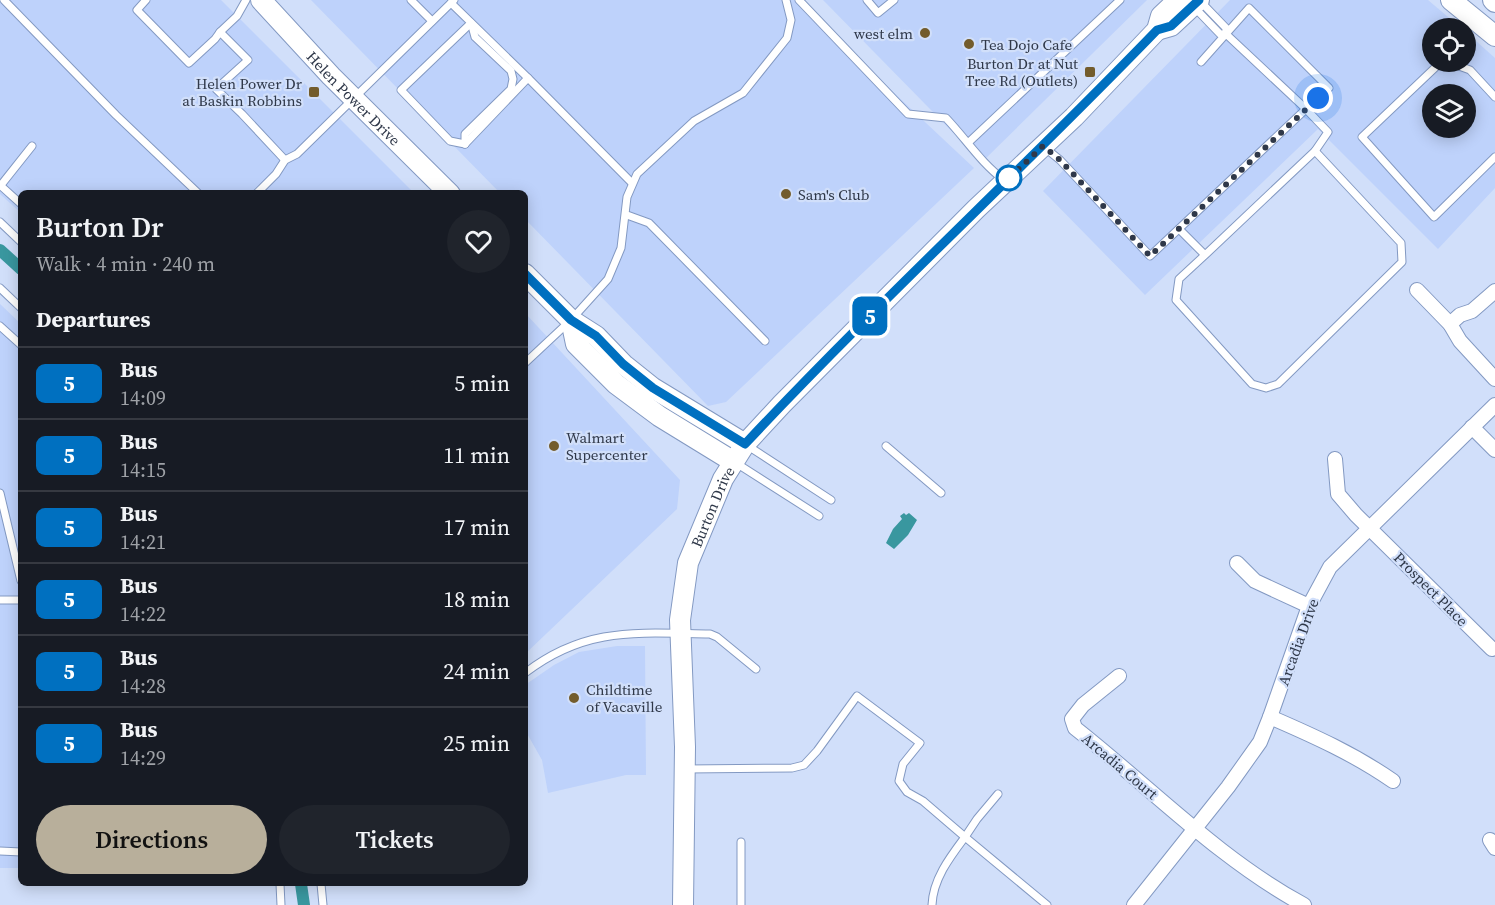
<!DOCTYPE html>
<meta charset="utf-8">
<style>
body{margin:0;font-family:"Source Serif 4",serif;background:#20242c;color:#f1f3f6;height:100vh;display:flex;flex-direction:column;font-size:22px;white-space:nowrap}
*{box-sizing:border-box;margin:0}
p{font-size:20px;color:#9ea1a6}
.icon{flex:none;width:33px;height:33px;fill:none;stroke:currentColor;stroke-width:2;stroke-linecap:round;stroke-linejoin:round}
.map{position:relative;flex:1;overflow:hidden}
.sheet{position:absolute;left:18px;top:190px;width:510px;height:696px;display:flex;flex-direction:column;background:#171b24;border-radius:9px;box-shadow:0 3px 15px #0003}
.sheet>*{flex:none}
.badge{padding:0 12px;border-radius:9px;font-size:21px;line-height:39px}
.controls{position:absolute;left:1422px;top:18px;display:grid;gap:12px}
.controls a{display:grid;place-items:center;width:54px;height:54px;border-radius:50%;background:#171b24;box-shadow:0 3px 15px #0003;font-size:30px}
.you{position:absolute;width:30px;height:30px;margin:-15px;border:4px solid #fff;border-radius:50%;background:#1a73e8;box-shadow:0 0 0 9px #1a73e833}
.map>.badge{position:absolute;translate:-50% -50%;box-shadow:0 0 0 3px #fff}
h2{padding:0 18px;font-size:22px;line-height:54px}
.round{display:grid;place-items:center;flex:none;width:63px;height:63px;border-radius:32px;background:#20242c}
.overview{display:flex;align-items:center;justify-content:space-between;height:102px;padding:0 18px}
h1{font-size:28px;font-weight:600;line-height:45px}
.cta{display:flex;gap:12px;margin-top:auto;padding:12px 18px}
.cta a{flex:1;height:69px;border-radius:36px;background:#b8af9b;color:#111;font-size:24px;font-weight:600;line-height:69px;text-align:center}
.cta a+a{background:#20242c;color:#f1f3f6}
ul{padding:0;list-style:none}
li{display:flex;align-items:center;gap:18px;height:72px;padding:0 18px;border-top:2px solid #363941}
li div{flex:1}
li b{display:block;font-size:22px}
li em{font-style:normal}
li .badge{min-width:66px;font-weight:700;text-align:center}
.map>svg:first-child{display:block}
.built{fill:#bed2fb;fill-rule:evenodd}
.water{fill:#39979f}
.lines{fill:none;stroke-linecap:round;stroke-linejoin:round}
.canal{stroke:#39979f;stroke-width:12}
.lane-casing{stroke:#8399c2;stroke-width:9}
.street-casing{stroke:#8399c2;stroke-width:16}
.secondary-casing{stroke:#8399c2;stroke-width:22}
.lane{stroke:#fff;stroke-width:7}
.street{stroke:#fff;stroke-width:14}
.secondary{stroke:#fff;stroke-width:20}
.line-casing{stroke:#fff;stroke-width:14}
.line{stroke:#0070c0;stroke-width:9}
.walk{stroke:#2f3849;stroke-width:6;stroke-dasharray:0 10.8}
.poi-dot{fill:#735c2c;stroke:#d1dffa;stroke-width:2}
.stop-dot{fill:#fff;stroke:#0070c0;stroke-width:3}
.labels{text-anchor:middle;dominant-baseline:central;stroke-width:4.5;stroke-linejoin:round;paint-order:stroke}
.poi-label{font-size:15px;fill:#2f3849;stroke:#d1dffa;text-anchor:start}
.street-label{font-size:15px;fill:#2f3849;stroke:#d1dffa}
</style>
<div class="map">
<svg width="1495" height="905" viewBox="0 0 1495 905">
<rect width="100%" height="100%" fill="#d1dffa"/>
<g class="built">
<polygon points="0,0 221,0 414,193 21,194 21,213 0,194"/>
<polygon points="311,0 795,0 974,168 726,402 708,406 525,219 525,194 500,193"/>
<polygon points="823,0 1147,0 982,162"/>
<path d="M1230,0H1428L1461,28H1432V62H1466V32L1495,58V188L1438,249L1318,129L1145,295L1043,191ZM1432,94H1466V128H1432Z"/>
<polygon points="0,304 21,324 21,868 0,868"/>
<polygon points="525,313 680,480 677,509 525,654"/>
<polygon points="617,646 645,646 646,775 626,775 548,793 542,760 525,730 525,685 554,665 579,652"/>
</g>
<polygon class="water" points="904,513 906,515 909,513 917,520 908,535 894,549 886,543 893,529 902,519 900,516"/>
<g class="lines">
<g class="canal">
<polyline points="0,250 21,269"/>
<polyline points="301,884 304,905"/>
</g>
<g class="lane-casing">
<g id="lane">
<polyline points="4,0 116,115 199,194"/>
<polyline points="146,0 137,10 189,63 215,39 220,32 248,60 216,89 242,114 285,160"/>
<polyline points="411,0 432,21"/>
<path d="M799,0L908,114L946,118C966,139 981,163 1004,180"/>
<polyline points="867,0 878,13 894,0"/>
<polyline points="1200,1 1226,28 1226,34 1306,109 1329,88 1249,8 1201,62"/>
<polyline points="451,3 528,78 465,144"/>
<polyline points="1195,8 1220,34 1226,34"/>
<polyline points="220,32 237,16 246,0"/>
<polyline points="1441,62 1362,137 1434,217 1495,157"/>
<polyline points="1448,62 1470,70 1495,97"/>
<polyline points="528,78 632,183"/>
<polyline points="969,142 1120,0"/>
<polyline points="465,144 450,141 401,90 471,23"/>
<polyline points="465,144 465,134 511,89 513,79 511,71 475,37 472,26"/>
<polyline points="1044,147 1060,160 1150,256 1306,109 1328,132 1315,151"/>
<polyline points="0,185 21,204"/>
<polyline points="1,185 32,146"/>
<polyline points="256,194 276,174 285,160 297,154 454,0"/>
<polyline points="627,215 649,223 765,341"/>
<polyline points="0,222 21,242"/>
<polyline points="1179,229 1205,255 1315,151 1401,243 1402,262 1278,384 1266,388 1252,384 1176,300 1179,279 1205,255"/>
<polyline points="0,288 21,308"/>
<polyline points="0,326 21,345"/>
<polyline points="525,363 571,320 608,279 621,248 627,197 637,174 694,121 743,93 787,38 791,20 786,0"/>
<polyline points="748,446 831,500"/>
<polyline points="886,446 941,493"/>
<polyline points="736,463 819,516"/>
<polyline points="0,493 21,581"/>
<polyline points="0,600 21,600"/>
<path d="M525,673C586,626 638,633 710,634L717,637L756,669"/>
<polyline points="687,769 792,768 804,765 817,751 857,696 920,743 903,764 899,781 907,792 923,801 965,837 977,819 998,794"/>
<polyline points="741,842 741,905"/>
<polyline points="0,851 21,852"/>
<polyline points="280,884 281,905"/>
<polyline points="321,884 323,905"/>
<path d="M932,905C933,879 950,857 965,837L1047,905"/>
</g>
</g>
<g class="street-casing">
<g id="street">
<polyline points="1417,290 1450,324 1460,341 1495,379"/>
<polyline points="1450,324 1460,315 1472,311 1495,291"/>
<polyline points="1472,427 1495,450"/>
<polyline points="1335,459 1338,494 1356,515 1492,649"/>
<polyline points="1237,563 1255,581 1309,606"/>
<path d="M1119,676L1083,705L1072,719L1075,728C1150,787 1219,859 1304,905"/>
<path d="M1270,717C1314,736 1354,754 1393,781"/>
<polyline points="1490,840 1495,848"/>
<polyline points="1134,905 1228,787 1260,742 1270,717 1309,606 1330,567 1495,405"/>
</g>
</g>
<g class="secondary-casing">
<g id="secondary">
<path id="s1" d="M261,0L331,76L450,194"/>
<polyline points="1451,0 1495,36"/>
<polyline points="1493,0 1495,2"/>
<polyline points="1157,30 1171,26 1199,0"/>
<polyline points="525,274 571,320 596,336 623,364 653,388 745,444"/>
<polyline points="571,320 576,344 616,384 659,416 734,462"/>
<path id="s2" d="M683,905L685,747L680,620L688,563L723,479L745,444L782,404L976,209L1074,117L1157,30L1161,16L1178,0"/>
</g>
</g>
<use href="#lane" class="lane"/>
<use href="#street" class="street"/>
<use href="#secondary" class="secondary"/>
</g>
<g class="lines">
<g class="line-casing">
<path id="line" d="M525,274L571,320L596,336L623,364L653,388L745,444C878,302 1022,170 1157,30L1171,26L1199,0"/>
</g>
<use href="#line" class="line"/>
<polyline class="walk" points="1009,178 1006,181 1043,146 1060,160 1150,256 1318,98"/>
</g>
<g class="poi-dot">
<circle cx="925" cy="33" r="6"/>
<circle cx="969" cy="44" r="6"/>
<rect x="1084" y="66" width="12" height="12" rx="3"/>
<rect x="308" y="86" width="12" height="12" rx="3"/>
<circle cx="786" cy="194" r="6"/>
<circle cx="554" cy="446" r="6"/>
<circle cx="574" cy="698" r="6"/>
</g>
<circle class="stop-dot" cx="1009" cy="178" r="12"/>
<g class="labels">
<g class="poi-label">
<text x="913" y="33" text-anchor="end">west elm</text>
<text x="981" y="44">Tea Dojo Cafe</text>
<text x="1078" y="63" text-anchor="end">Burton Dr at Nut<tspan x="1078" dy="17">Tree Rd (Outlets)</tspan></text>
<text x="302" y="83" text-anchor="end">Helen Power Dr<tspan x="302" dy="17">at Baskin Robbins</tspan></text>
<text x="798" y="194">Sam's Club</text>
<text x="566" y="437">Walmart<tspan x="566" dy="17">Supercenter</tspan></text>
<text x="586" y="689">Childtime<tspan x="586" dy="17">of Vacaville</tspan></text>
</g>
<g class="street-label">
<text stroke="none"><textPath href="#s1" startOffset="135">Helen Power Drive</textPath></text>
<text stroke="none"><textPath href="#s2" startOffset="404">Burton Drive</textPath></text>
<text transform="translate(1431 589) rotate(45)">Prospect Place</text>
<text transform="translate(1298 642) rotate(-70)">Arcadia Drive</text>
<text transform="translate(1120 766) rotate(40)">Arcadia Court</text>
</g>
</g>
</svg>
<div class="controls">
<a><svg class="icon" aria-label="locate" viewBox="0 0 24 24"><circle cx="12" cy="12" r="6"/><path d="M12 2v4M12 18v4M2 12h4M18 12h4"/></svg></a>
<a><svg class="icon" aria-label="layers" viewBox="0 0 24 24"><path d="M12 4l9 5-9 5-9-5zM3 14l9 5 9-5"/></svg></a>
</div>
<div class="you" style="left:1318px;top:98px"></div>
<b class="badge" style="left:870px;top:316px;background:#0070c0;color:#fff">5</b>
<section class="sheet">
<div class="overview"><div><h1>Burton Dr</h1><p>Walk · 4 min · 240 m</p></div><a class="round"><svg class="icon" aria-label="heart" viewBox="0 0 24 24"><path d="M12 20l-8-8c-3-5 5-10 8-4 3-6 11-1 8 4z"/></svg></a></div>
<h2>Departures</h2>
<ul>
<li><span class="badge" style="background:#0070c0;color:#fff">5</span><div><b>Bus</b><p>14:09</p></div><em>5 min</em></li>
<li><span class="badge" style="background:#0070c0;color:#fff">5</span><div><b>Bus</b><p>14:15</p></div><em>11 min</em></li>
<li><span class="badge" style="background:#0070c0;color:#fff">5</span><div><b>Bus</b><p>14:21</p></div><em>17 min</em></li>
<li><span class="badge" style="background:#0070c0;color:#fff">5</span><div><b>Bus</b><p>14:22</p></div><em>18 min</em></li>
<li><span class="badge" style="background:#0070c0;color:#fff">5</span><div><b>Bus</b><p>14:28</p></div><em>24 min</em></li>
<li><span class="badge" style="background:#0070c0;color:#fff">5</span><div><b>Bus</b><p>14:29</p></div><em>25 min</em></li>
</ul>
<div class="cta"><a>Directions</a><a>Tickets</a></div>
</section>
</div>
